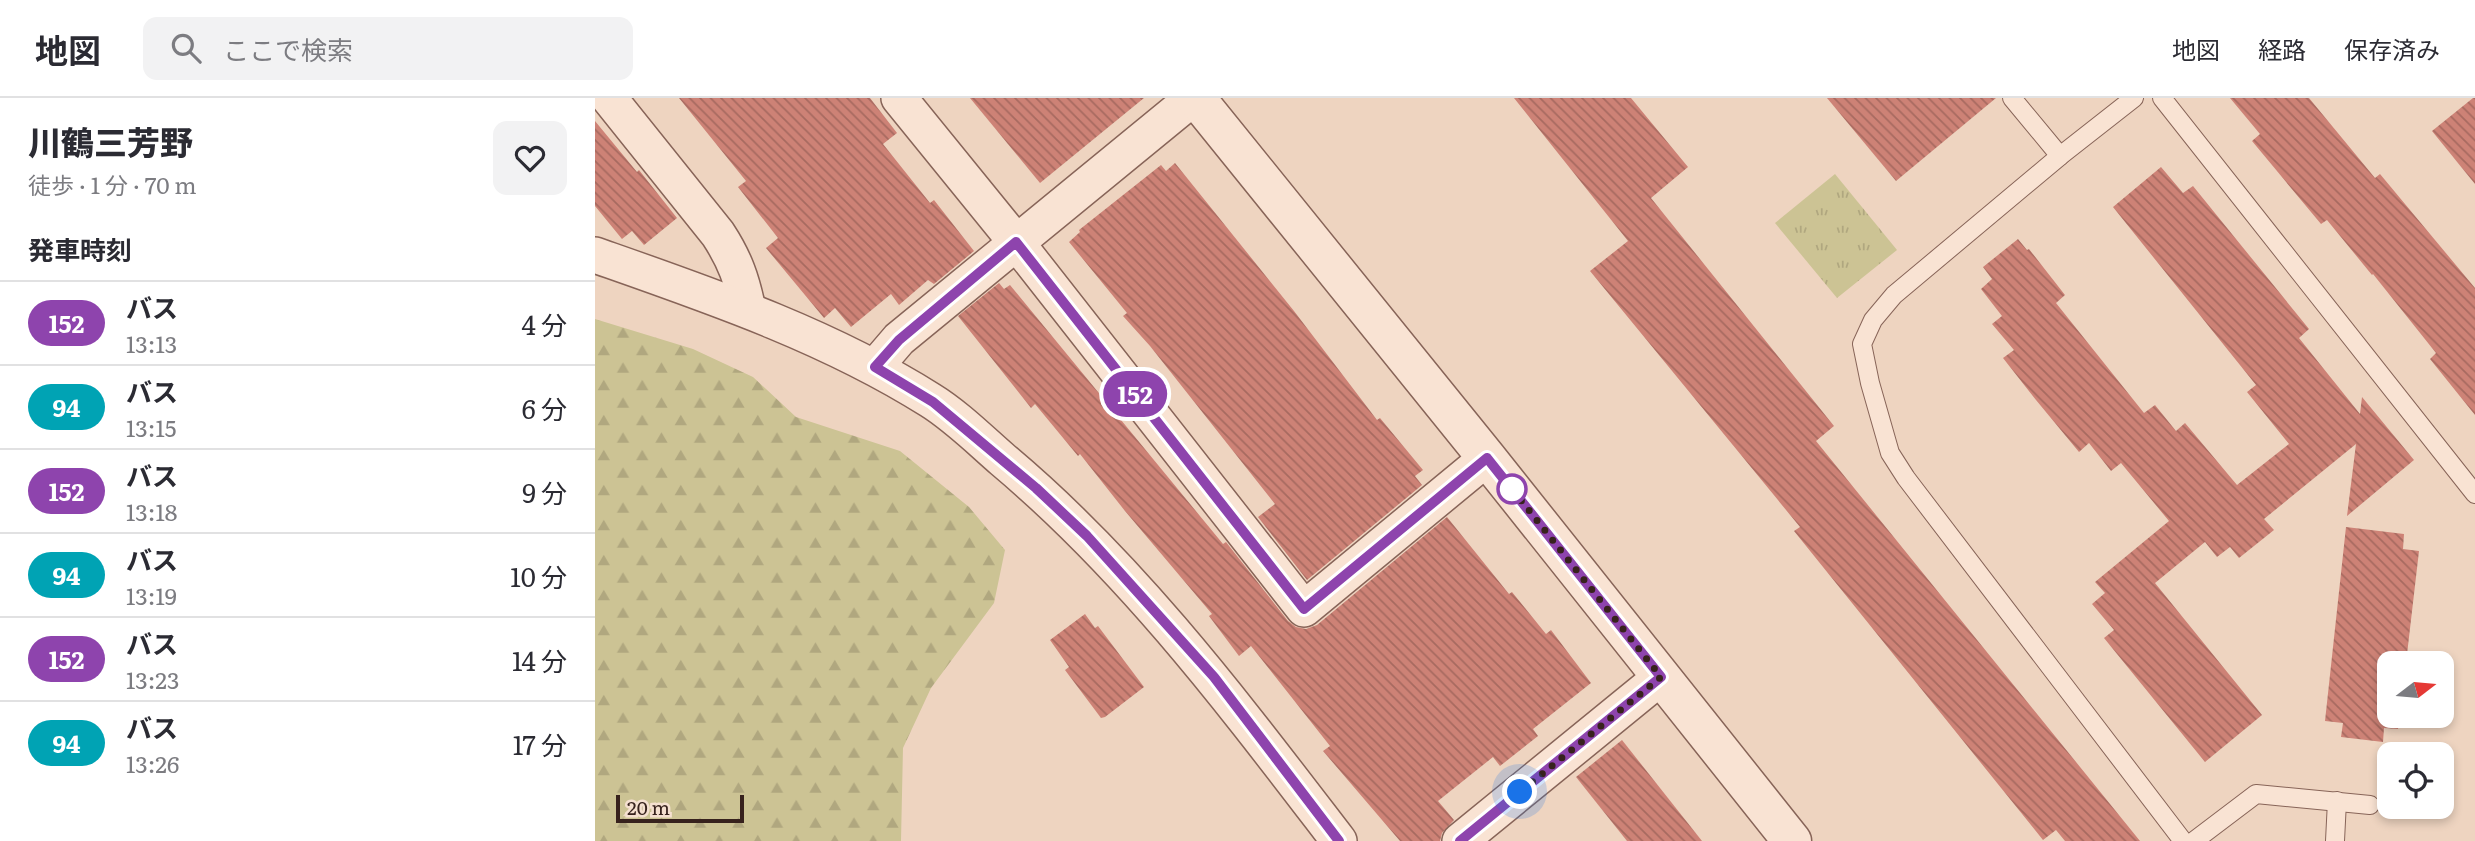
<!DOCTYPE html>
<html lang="ja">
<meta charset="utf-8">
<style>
body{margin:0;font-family:Literata,"Noto Sans JP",serif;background:#f2f2f3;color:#2b2b33;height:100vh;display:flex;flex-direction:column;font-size:26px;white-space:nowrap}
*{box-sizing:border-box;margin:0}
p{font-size:23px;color:#7c7c81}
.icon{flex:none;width:38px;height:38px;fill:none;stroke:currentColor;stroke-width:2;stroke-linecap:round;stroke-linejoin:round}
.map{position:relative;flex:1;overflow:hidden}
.side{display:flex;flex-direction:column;background:#fff;width:595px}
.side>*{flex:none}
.badge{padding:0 14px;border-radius:23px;font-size:24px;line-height:46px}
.needle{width:46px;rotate:74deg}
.tools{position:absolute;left:1782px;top:553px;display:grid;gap:14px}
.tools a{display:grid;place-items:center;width:77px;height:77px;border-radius:14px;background:#fff;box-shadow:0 4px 10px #0003;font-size:35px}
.scale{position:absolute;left:21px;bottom:18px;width:128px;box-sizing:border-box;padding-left:7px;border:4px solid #37221d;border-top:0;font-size:19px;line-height:24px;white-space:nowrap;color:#37221d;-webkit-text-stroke:5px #f5e0d0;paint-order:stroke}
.you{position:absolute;width:35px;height:35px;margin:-18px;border:5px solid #fff;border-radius:50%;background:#1a73e8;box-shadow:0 0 0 10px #1a73e833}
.map>.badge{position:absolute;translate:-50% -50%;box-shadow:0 0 0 4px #fff}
h2{padding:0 28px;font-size:26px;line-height:63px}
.round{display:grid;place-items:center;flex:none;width:74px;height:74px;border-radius:14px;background:#f2f2f3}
.head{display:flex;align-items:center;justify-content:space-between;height:119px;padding:0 28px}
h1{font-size:33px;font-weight:800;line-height:52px}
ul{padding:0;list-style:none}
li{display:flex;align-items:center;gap:21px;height:84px;padding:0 28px;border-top:2px solid #e1e1e2}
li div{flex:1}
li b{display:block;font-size:26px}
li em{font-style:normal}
li .badge{min-width:77px;font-weight:700;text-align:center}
header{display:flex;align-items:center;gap:42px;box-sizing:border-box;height:98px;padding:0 35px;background:#fff;border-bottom:2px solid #e1e1e2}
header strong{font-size:33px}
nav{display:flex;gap:38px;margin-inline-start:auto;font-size:24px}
.search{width:490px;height:63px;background:#f2f2f3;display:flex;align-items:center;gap:18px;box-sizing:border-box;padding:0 24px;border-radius:14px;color:#7c7c81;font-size:26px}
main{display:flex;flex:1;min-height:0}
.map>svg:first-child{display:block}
.forest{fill:url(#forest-firs)}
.park{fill:url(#park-tufts)}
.building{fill:url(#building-back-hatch)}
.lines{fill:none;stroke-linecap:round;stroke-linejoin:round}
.service-casing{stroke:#876458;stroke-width:20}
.minor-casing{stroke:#876458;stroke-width:38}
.tertiary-casing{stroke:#876458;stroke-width:41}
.service{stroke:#f9e3d3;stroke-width:18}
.minor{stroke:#f9e3d3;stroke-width:35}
.tertiary{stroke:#f9e3d3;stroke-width:38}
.line-casing{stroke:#fff;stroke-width:16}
.line{stroke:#8e44ad;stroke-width:10}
.walk{stroke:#37221d;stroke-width:7;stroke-dasharray:0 12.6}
.stop-dot{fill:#fff;stroke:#8e44ad;stroke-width:3.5}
</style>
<header>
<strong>地図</strong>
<div class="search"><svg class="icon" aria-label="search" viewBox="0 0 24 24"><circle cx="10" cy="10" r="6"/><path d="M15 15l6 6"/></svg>ここで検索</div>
<nav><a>地図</a><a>経路</a><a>保存済み</a></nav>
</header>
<main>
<section class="side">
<div class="head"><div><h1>川鶴三芳野</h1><p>徒歩 · 1 分 · 70 m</p></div><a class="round"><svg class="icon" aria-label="heart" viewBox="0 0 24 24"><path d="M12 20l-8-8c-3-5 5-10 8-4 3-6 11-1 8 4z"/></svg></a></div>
<h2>発車時刻</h2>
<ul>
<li><span class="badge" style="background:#8e44ad;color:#fff">152</span><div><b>バス</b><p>13:13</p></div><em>4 分</em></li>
<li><span class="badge" style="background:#00a3b4;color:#fff">94</span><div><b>バス</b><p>13:15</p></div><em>6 分</em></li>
<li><span class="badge" style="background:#8e44ad;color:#fff">152</span><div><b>バス</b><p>13:18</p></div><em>9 分</em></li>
<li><span class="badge" style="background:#00a3b4;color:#fff">94</span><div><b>バス</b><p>13:19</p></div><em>10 分</em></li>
<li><span class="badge" style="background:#8e44ad;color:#fff">152</span><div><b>バス</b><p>13:23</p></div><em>14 分</em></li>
<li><span class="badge" style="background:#00a3b4;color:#fff">94</span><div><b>バス</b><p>13:26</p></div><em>17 分</em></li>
</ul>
</section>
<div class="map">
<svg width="1880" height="743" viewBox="0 0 1880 743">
<defs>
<pattern id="forest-firs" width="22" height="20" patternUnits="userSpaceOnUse" patternTransform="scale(1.75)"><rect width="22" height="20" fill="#ccc394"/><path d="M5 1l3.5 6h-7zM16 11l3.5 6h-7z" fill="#b0a77f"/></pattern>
<pattern id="park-tufts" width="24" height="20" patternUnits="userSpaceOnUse" patternTransform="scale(1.75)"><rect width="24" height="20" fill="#ccc394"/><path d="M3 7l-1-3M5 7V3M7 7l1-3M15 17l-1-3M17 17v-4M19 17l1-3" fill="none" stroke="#b0a77f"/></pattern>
<pattern id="building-back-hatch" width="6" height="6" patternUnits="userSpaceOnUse" patternTransform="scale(1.75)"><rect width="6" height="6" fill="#cd8276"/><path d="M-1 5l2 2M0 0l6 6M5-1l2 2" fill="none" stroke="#a76a60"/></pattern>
</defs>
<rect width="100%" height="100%" fill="#eed4c0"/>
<polygon class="forest" points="0,221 98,251 158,279 201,319 305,353 374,409 410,452 399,505 336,590 308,650 306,743 0,743"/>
<polygon class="park" points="1240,76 1302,152 1242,200 1180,125"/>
<g class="building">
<polygon points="84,0 275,0 302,35 288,46 335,105 339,102 379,153 339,186 333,182 304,207 296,196 256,229 240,210 229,220 171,150 183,140 143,89 151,83"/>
<polygon points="375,0 549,0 445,85"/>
<polygon points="919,0 1036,0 1093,69 1056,100 1239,328 1221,343 1545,743 1470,743 1461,732 1448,742 1199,433 1205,429 995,173 1033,143"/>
<polygon points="1232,0 1401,0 1301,83"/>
<polygon points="1635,0 1714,0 1780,80 1785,76 1880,190 1880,317 1835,261 1841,255 1778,176 1777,177 1732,122 1726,126 1657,43 1665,36"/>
<polygon points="1878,0 1880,0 1880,86 1837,33"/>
<polygon points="0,23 42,74 44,72 82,120 49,147 37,133 27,141 0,108"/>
<polygon points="580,65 699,213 782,322 785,320 828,372 820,378 827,387 712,482 663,419 680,406 555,248 528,218 532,215 474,144 485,134 484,132 566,67 571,73"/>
<polygon points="1566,69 1588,95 1598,88 1714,231 1704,240 1765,316 1767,299 1819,362 1752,418 1761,346 1669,421 1679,432 1644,460 1635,449 1622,459 1610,444 1560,485 1667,617 1610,664 1509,540 1519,532 1497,506 1510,495 1500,484 1574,423 1526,365 1516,373 1494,345 1484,354 1441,302 1408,260 1419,252 1397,226 1407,218 1386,191 1397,181 1388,169 1423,141 1432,152 1434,151 1470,197 1461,205 1549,315 1560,307 1581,333 1590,325 1642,387 1694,346 1652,294 1661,287 1518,109"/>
<polygon points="404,185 409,191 415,187 628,446 631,444 693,523 701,529 711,531 722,527 852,419 914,496 917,494 951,536 956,532 996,585 938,631 943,638 905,668 898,659 843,703 859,722 847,735 845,743 805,743 728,653 735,648 656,548 644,558 614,518 617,516 530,413 485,356 483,358 440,306 436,310 363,218"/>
<polygon points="1751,429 1809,436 1808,451 1824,453 1811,565 1794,565 1794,618 1805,618 1803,631 1789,630 1788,644 1746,639 1748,625 1730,623"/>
<polygon points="490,516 500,530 503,528 549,589 510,619 506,620 470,572 474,569 455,542"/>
<polygon points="1027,642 1107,743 1032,743 981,679"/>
</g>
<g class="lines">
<g class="service-casing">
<g id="service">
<polyline points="1417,0 1465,58"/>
<polyline points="1539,0 1465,58 1299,197 1278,222 1267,246 1275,285 1295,355 1311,380 1588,743"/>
<polyline points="1567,0 1880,396"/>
<polyline points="1599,743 1661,696 1775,707"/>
<polyline points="1740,743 1742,703"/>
</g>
</g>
<g class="minor-casing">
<g id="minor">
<path d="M14,0L123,136C140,162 147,182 153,212"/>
<polyline points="304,0 421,144 709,511 892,360"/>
<path d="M0,157C114,197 232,237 335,302C361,318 385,342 408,362C539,472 641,609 744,743"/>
<polyline points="280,269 304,241 598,0"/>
<polyline points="865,743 1066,579"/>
</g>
</g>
<g class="tertiary-casing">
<polyline id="tertiary" points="601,0 892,360 1197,743"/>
</g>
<use href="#service" class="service"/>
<use href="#minor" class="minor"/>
<use href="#tertiary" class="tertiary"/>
</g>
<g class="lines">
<g class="line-casing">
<polyline id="line" points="744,743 619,579 492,438 441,390 338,304 280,269 304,242 421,144 709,511 892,360 1066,579 865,743"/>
</g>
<use href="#line" class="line"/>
<polyline class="walk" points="917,391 910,382 1066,579 925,694"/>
</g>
<circle class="stop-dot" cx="917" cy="391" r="14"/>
</svg>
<div class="tools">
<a><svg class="needle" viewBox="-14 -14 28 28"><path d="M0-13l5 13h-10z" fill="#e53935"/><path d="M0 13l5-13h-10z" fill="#7c7c81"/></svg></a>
<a><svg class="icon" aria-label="locate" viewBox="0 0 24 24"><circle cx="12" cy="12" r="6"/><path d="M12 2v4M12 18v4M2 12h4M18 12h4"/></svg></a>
</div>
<div class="scale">20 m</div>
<div class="you" style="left:925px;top:694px"></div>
<b class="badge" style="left:540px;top:296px;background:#8e44ad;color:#fff">152</b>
</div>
</main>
